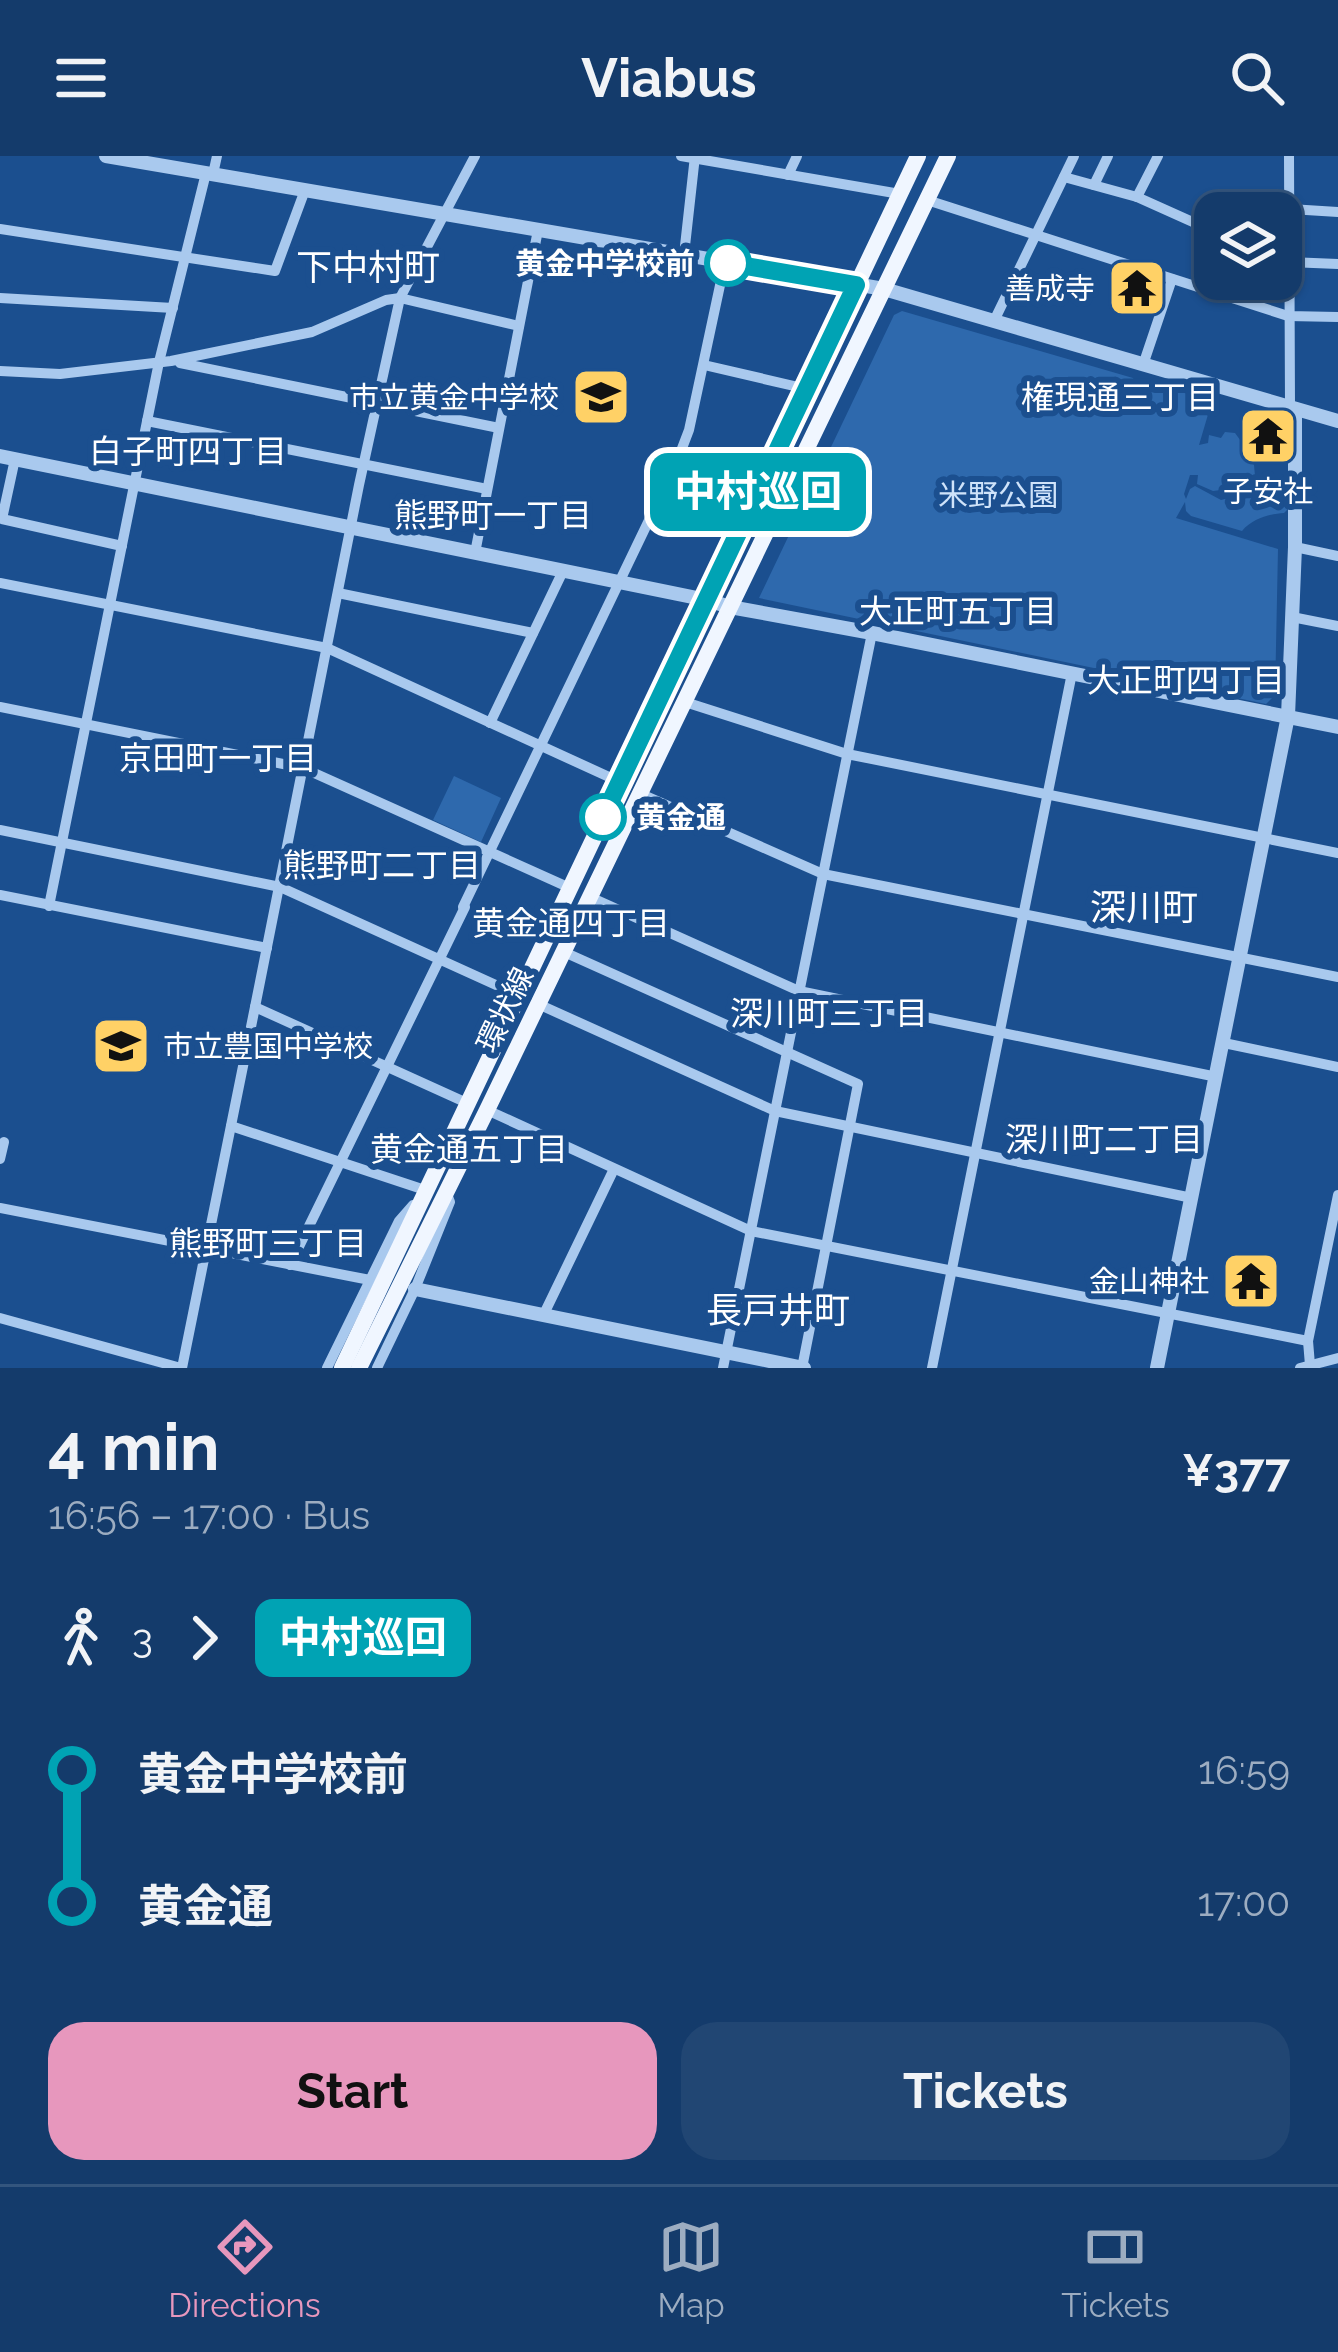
<!DOCTYPE html>
<meta charset="utf-8">
<style>
body{margin:0;font-family:Raleway,"Noto Sans JP",sans-serif;background:#214673;color:#f1f3f6;height:100vh;display:flex;flex-direction:column;font-size:45px;white-space:nowrap}
*{box-sizing:border-box;margin:0}
p{font-size:39px;color:#9dadc1}
.icon{flex:none;width:66px;height:66px;fill:none;stroke:currentColor;stroke-width:2;stroke-linecap:round;stroke-linejoin:round}
.map{position:relative;height:1212px;overflow:hidden}
.sheet{display:flex;flex-direction:column;background:#143b6b;flex:1}
.sheet>*{flex:none}
.badge{padding:0 24px;border-radius:18px;font-size:42px;line-height:78px}
.controls{position:absolute;left:1194px;top:36px;display:grid;gap:24px}
.controls a{display:grid;place-items:center;width:108px;height:108px;border-radius:24px;background:#143b6b;box-shadow:0 3px 9px #0004,0 0 0 3px #33557e;font-size:60px}
.map>.badge{position:absolute;translate:-50% -50%;box-shadow:0 0 0 6px #fff}
.legs{display:flex;align-items:center;gap:18px;height:132px;padding:0 48px;font-size:39px}
.legs p{margin-inline-start:auto}
.summary{display:flex;align-items:center;justify-content:space-between;height:204px;padding:0 48px}
h1{font-size:66px;font-weight:700;line-height:90px}
.action{display:flex;gap:24px;margin-top:auto;padding:24px 48px}
.action a{flex:1;height:138px;border-radius:36px;background:#e797bd;color:#111;font-size:48px;font-weight:700;line-height:138px;text-align:center}
.action a+a{background:#214673;color:#f1f3f6}
ul{padding:0 48px;list-style:none}
li{display:flex;align-items:center;gap:42px;height:132px;font-size:45px}
li i{display:grid;place-items:center;width:18px;height:100%;margin:0 15px;background:currentColor}
li i::after{content:'';width:30px;height:30px;margin:-15px;border:9px solid;border-radius:50%;background:#143b6b}
li p{margin-inline-start:auto}
li:first-child i{background:linear-gradient(#0000 50%,currentColor 0)}
li:last-child i{background:linear-gradient(currentColor 50%,#0000 0)}
header{display:flex;justify-content:space-between;align-items:center;height:156px;padding:0 48px;background:#143b6b;font-size:54px;font-weight:700}
.tabs{display:flex;justify-content:space-around;align-items:center;height:168px;border-top:3px solid #33557e;background:#143b6b;font-size:33px;color:#9dadc1}
.tabs a{display:grid;justify-items:center;gap:6px}
.tabs .selected{color:#e797bd}
.map>svg:first-child{display:block}
.green{fill:#2e69ad}
.lines{fill:none;stroke-linecap:round;stroke-linejoin:round}
.minor{stroke:#a9c9ee;stroke-width:10}
.tertiary{stroke:#a9c9ee;stroke-width:14}
.primary{stroke:#f0f6ff;stroke-width:16}
.line-1-casing{stroke:#fff;stroke-width:27}
.line-1{stroke:#00a3b4;stroke-width:18}
.stop-1-dot{fill:#fff;stroke:#00a3b4;stroke-width:6}
.labels{text-anchor:middle;dominant-baseline:central;stroke-width:12;stroke-linejoin:round;paint-order:stroke}
.stop-label{font-size:30px;font-weight:bold;fill:#fff;stroke:#1b4f8f;text-anchor:end}
.poi-label{font-size:30px;fill:#fff;stroke:#1b4f8f;text-anchor:end}
.park-label{font-size:30px;fill:#cfe3fa;stroke:#1b4f8f}
.street-label{font-size:30px;fill:#fff;stroke:#1b4f8f}
.neighbourhood-label{font-size:33px;fill:#fff;stroke:#1b4f8f}
.quarter-label{font-size:36px;fill:#fff;stroke:#1b4f8f}
</style>
<header><svg class="icon" aria-label="menu" viewBox="0 0 24 24"><path d="M4 6h16M4 12h16M4 18h16"/></svg>Viabus<svg class="icon" aria-label="search" viewBox="0 0 24 24"><circle cx="10" cy="10" r="6"/><path d="M15 15l6 6"/></svg></header>
<div class="map">
<svg width="1338" height="1212" viewBox="0 0 1338 1212">
<rect width="100%" height="100%" fill="#1b4f8f"/>
<g class="green">
<path d="M902,155L1133,222L1135,227H1150L1212,245L1199,289L1208,287L1209,279L1221,282L1225,276L1235,277L1246,292L1244,296L1254,309L1255,320L1262,326L1264,332L1242,339L1229,333L1213,335L1197,328L1198,319H1190L1184,338L1186,343L1190,333L1195,330L1221,344L1229,342L1233,347L1260,337L1268,343L1277,341L1281,335H1285L1288,353L1284,357C1270,358 1253,362 1242,375L1191,360L1186,355L1185,346L1176,362L1278,393L1275,539L1266,548L759,442L894,159Z"/>
<polygon points="454,620 501,642 481,686 433,664"/>
</g>
<g class="lines">
<g class="minor">
<polyline points="681,0 900,38"/>
<polyline points="1289,0 1290,251"/>
<polyline points="213,18 217,0"/>
<polyline points="788,19 797,0"/>
<polyline points="1064,21 1137,41 1215,76"/>
<polyline points="1094,29 1108,0"/>
<polyline points="1137,41 1158,0"/>
<polyline points="927,44 1288,160 1338,161"/>
<polyline points="1290,53 1338,56"/>
<polyline points="0,73 275,115 305,34"/>
<polyline points="684,99 695,0"/>
<polyline points="1289,106 1338,108"/>
<polyline points="0,142 173,152"/>
<polyline points="994,165 1074,0"/>
<polyline points="180,207 499,272"/>
<polyline points="704,209 807,233"/>
<polyline points="1143,209 1172,123"/>
<polyline points="0,215 60,218 171,205 312,176 386,144 400,142 519,170"/>
<polyline points="147,265 487,333"/>
<polyline points="15,303 2,363 122,390"/>
<polyline points="676,308 762,327"/>
<polyline points="1295,391 1338,400"/>
<polyline points="475,397 538,74"/>
<polyline points="0,427 327,492 620,626"/>
<polyline points="338,437 533,477"/>
<polyline points="1292,461 1338,470"/>
<polyline points="685,546 847,598 1338,697"/>
<polyline points="0,551 303,612 570,732"/>
<polyline points="490,567 563,415"/>
<polyline points="639,637 823,718 1338,821"/>
<polyline points="0,674 280,731 518,839"/>
<polyline points="0,739 267,792"/>
<polyline points="590,741 799,835 1217,921"/>
<polyline points="49,750 159,206 206,17"/>
<polyline points="463,751 676,308 689,274 725,106"/>
<polyline points="564,796 858,928 802,1212"/>
<polyline points="538,848 775,955 1192,1042"/>
<polyline points="255,851 359,329 400,142 475,0"/>
<polyline points="1224,887 1338,911"/>
<polyline points="487,954 751,1075 1308,1185"/>
<polyline points="231,970 425,1034"/>
<polyline points="0,1003 4,986"/>
<polyline points="0,1052 370,1124"/>
<polyline points="290,1109 465,751"/>
<polyline points="543,1160 614,1013"/>
<polyline points="0,1162 181,1212"/>
<polyline points="1310,1209 1308,1185 1338,1039"/>
<polyline points="182,1212 255,851 467,947"/>
<polyline points="327,1212 399,1065 413,1049"/>
<polyline points="377,1212 415,1133 450,1046 447,1038"/>
<polyline points="723,1212 872,477"/>
<polyline points="932,1212 1072,517"/>
<polyline points="1300,1212 1338,1202"/>
</g>
<g class="tertiary">
<polyline points="106,0 884,133 1338,265"/>
<polyline points="0,300 707,444 730,451 872,477 1338,571"/>
<polyline points="415,1133 804,1212"/>
<polyline points="1157,1212 1288,560 1295,391 1295,253"/>
</g>
<g class="primary">
<polyline points="342,1212 918,0"/>
<polyline points="359,1212 487,954 948,0"/>
</g>
</g>
<g class="lines">
<g class="line-1-casing">
<polyline id="line-1" points="603,661 856,129 728,107"/>
</g>
<use href="#line-1" class="line-1"/>
</g>
<defs>
<g id="temple-square" transform="scale(3)"><rect x="-9" y="-9" width="18" height="18" rx="4" fill="#ffd166" stroke="#1b4f8f"/><path d="M0-6L5-2H3V0L6.5 2.5H4V6H1.5V3h-3V6H-4V2.5H-6.5L-3 0V-2H-5Z" fill="#111"/></g>
<g id="school-square" transform="scale(3)"><rect x="-9" y="-9" width="18" height="18" rx="4" fill="#ffd166" stroke="#1b4f8f"/><path d="M0-5L7-2L0 1L-7-2ZM-4 1L0 2.5L4 1V4Q0 6-4 4Z" fill="#111"/></g>
</defs>
<g fill-rule="evenodd">
<use href="#temple-square" x="1137" y="132"/>
<use href="#school-square" x="601" y="241"/>
<use href="#temple-square" x="1268" y="280"/>
<use href="#school-square" x="121" y="890"/>
<use href="#temple-square" x="1251" y="1125"/>
</g>
<g class="stop-1-dot">
<circle cx="728" cy="107" r="21"/>
<circle cx="603" cy="661" r="21"/>
</g>
<g class="labels">
<g class="stop-label">
<text x="695" y="107">黄金中学校前</text>
<text x="636" y="661" text-anchor="start">黄金通</text>
</g>
<g class="poi-label">
<text x="1095" y="132">善成寺</text>
<text x="559" y="241">市立黄金中学校</text>
<text x="1268" y="335" text-anchor="middle">子安社</text>
<text x="163" y="890" text-anchor="start">市立豊国中学校</text>
<text x="1209" y="1125">金山神社</text>
</g>
<g class="park-label">
<text x="998" y="339">米野公園</text>
</g>
<g class="street-label">
<text transform="translate(505 854) rotate(-64)">環状線</text>
</g>
<g class="neighbourhood-label">
<text x="1120" y="241">権現通三丁目</text>
<text x="188" y="295">白子町四丁目</text>
<text x="493" y="359">熊野町一丁目</text>
<text x="958" y="455">大正町五丁目</text>
<text x="1186" y="524">大正町四丁目</text>
<text x="218" y="602">京田町一丁目</text>
<text x="382" y="709">熊野町二丁目</text>
<text x="571" y="767">黄金通四丁目</text>
<text x="829" y="857">深川町三丁目</text>
<text x="1104" y="983">深川町二丁目</text>
<text x="469" y="993">黄金通五丁目</text>
<text x="268" y="1087">熊野町三丁目</text>
</g>
<g class="quarter-label">
<text x="368" y="111">下中村町</text>
<text x="1144" y="751">深川町</text>
<text x="778" y="1154">長戸井町</text>
</g>
</g>
</svg>
<div class="controls">
<a><svg class="icon" aria-label="layers" viewBox="0 0 24 24"><path d="M12 4l9 5-9 5-9-5zM3 14l9 5 9-5"/></svg></a>
</div>
<b class="badge" style="left:758px;top:336px;background:#00a3b4;color:#fff">中村巡回</b>
</div>
<section class="sheet">
<div class="summary"><div><h1>4 min</h1><p>16:56 – 17:00 · Bus</p></div><b>¥377</b></div>
<div class="legs"><svg class="icon" aria-label="walk" viewBox="0 0 24 24"><circle cx="13" cy="4" r="2"/><path d="M13 8l-2 6 4 7M11 14l-3 7M7 12l3-4h3l4 4"/></svg>3<svg class="icon" aria-label="forward" viewBox="0 0 24 24"><path d="M9 5l7 7-7 7"/></svg><b class="badge" style="background:#00a3b4;color:#fff">中村巡回</b></div>
<ul>
<li><i style="color:#00a3b4"></i><b>黄金中学校前</b><p>16:59</p></li>
<li><i style="color:#00a3b4"></i><b>黄金通</b><p>17:00</p></li>
</ul>
<div class="action"><a>Start</a><a>Tickets</a></div>
</section>
<nav class="tabs">
<a class="selected"><svg class="icon" aria-label="directions" viewBox="0 0 24 24"><path d="M12 3l9 9-9 9-9-9zM9 14v-3h6M13 9l2 2-2 2"/></svg>Directions</a>
<a><svg class="icon" aria-label="map" viewBox="0 0 24 24"><path d="M3 6l6-2 6 2 6-2v14l-6 2-6-2-6 2zM9 4v14M15 6v14"/></svg>Map</a>
<a><svg class="icon" aria-label="tickets" viewBox="0 0 24 24"><path d="M3 7h18v10H3zM15 7v10"/></svg>Tickets</a>
</nav>
